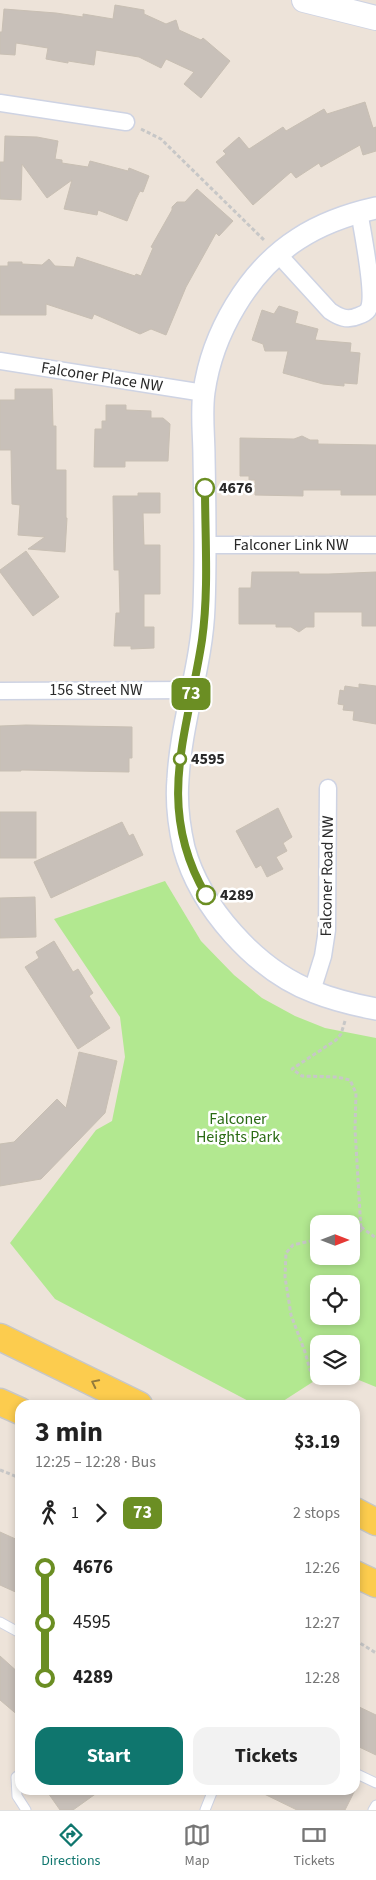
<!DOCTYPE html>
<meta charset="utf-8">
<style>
body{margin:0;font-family:"Source Sans 3",sans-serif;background:#f2f2f2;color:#222;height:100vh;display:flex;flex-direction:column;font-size:19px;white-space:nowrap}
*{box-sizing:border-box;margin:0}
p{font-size:16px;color:#767676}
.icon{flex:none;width:28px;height:28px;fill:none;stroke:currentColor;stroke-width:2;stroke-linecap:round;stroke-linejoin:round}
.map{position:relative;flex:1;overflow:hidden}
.sheet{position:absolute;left:15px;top:1400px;width:345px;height:395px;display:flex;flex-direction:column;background:#fff;border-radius:15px;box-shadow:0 2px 8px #0003}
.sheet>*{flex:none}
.badge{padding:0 10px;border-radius:8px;font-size:18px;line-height:32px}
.needle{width:32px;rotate:90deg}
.controls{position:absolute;left:310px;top:1215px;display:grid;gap:10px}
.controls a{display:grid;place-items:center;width:50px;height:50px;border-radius:10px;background:#fff;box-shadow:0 2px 8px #0003;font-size:25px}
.map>.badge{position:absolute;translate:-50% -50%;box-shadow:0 0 0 2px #fff}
.legs{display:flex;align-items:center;gap:8px;height:55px;padding:0 20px;font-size:16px}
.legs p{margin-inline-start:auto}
.summary{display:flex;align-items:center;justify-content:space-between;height:85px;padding:0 20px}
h1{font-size:28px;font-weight:700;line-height:38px}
.cta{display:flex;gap:10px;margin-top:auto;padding:10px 20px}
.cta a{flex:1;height:58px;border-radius:15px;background:#0f766e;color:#fff;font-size:20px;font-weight:700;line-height:58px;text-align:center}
.cta a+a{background:#f2f2f2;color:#222}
ul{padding:0 20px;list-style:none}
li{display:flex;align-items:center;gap:18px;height:55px;font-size:19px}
li i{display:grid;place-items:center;width:8px;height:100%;margin:0 6px;background:currentColor}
li i::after{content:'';width:12px;height:12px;margin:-6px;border:4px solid;border-radius:50%;background:#fff}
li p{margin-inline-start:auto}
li:first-child i{background:linear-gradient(#0000 50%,currentColor 0)}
li:last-child i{background:linear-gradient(currentColor 50%,#0000 0)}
.menu{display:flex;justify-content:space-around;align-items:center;height:70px;border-top:1px solid #e0e0e0;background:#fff;font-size:14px;color:#767676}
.menu a{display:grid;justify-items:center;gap:2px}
.menu .active{color:#0f766e}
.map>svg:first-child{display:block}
.green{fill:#b2e890;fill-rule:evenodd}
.building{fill:#c8c0b9;stroke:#c8bfb3}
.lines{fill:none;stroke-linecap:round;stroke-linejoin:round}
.service-casing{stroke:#ced3e3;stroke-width:11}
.minor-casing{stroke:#ced3e3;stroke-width:19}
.tertiary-casing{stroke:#ced3e3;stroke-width:24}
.secondary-casing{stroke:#ced3e3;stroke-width:26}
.primary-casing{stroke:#c7c7c7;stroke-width:29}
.path{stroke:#c7c7c7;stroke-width:3;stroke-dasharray:4 2.5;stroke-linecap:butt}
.service{stroke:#fff;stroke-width:9}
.minor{stroke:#fff;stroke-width:16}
.tertiary{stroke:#fff;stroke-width:21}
.secondary{stroke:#fff;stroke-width:24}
.primary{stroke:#fccc4e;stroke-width:26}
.oneway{stroke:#927a3c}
.line-1-casing{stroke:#fff;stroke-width:11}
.line-1{stroke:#6b8e23;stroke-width:8}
.stop-1-dot{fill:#fff;stroke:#6b8e23;stroke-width:2.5}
.labels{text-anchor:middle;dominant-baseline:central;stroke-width:5;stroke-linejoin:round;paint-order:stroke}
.street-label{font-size:16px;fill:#292929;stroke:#fff}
.stop-label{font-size:16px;font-weight:bold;fill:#292929;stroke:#fff;text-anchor:start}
.park-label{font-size:16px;fill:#2a6b13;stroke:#fff}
</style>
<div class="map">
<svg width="376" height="1810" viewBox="0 0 376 1810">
<rect width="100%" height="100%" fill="#ede3d9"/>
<path class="green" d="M165,881L201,941L234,975L262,998L295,1016L325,1028L376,1038V1387L349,1376H351V1344H319V1376H322L277,1405H256L55,1299L10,1243L96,1130L112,1121L125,1057L120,1017L54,919ZM319,1224H351V1256H319ZM319,1284H351V1316H319Z"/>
<g class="building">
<polygon points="115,5 144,10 144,14 166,24 176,20 179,30 201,40 203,38 230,61 201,98 184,84 194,72 166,59 161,68 139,57 96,50 94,65 68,61 68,63 46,59 48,48 16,43 15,55 0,54 0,32 2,32 4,9 56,13 83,17 83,14 113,19"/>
<polygon points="365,102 373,128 376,127 376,151 363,155 360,145 321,167 319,163 296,178 291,172 253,205 216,162 226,154 223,151 239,137 249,149 283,127 286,131 324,109 327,114"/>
<polygon points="5,136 37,137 58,141 55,159 62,160 62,163 88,167 90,161 128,171 129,168 149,176 143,192 140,191 136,199 127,221 98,210 97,215 64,209 72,180 47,198 22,164 21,200 0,199 0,162 4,162"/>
<polygon points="197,189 233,221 219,236 216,233 186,287 166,335 151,329 140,334 94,314 92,319 46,304 46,315 0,315 0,266 8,266 8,262 22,262 22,264 42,265 49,259 55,266 74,267 77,257 135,276 136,274 141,276 153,248 151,247 172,210 172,207 177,202 185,202"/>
<polygon points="279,306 298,312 295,323 318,329 315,340 351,343 350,352 360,353 357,384 344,383 344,386 323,384 283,373 288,351 265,351 263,344 252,340 262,310 274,314"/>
<polygon points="15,389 52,389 53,426 56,426 56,470 66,470 66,518 67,518 65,552 28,549 45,537 18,535 20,505 12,504 11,450 0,450 0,400 15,400"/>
<polygon points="106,405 126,405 126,410 151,411 151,418 163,418 170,424 168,461 125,461 125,467 94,467 95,429 102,429 102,421 106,421"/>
<polygon points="302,436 310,440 318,440 318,444 376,445 376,495 341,495 341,490 303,490 303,496 255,495 255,480 249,480 249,476 240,476 240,438 294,439"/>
<polygon points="138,493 160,493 160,513 143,513 144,545 160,545 160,594 144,594 144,627 154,627 154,648 131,649 131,646 114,646 116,613 120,613 119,570 114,570 113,496 138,496"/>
<polygon points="26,551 59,597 33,616 0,572 0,570"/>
<polygon points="252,572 299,572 299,574 329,574 376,572 376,626 362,626 362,612 314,612 314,627 306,627 299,632 291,627 276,627 276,624 239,624 239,588 251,588"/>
<polygon points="359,684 376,686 376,724 353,720 354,711 343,710 344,705 338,704 340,690 344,691 345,686 359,688"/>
<polygon points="26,725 132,727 132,758 129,758 129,772 21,770 21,771 0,771 0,726"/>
<polygon points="278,808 292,837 283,843 287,851 276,857 283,869 267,877 261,865 256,868 236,831"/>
<rect x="0" y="812" width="36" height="46"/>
<polygon points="122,822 129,836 133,834 143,855 51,898 34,862"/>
<polygon points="35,897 36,937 0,938 0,898"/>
<polygon points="54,941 73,972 78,969 93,993 89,996 110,1028 78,1049 25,967 39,958 36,952"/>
<polygon points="79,1052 117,1061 105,1113 41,1179 0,1186 0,1144 14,1142 57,1099 66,1108"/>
<polygon points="0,1532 20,1541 20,1594 0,1585"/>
<polygon points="0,1656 20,1674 20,1717 0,1700"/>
<polygon points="355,1705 376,1715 376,1755 355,1745"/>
<polygon points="46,1790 101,1790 73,1810 60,1810"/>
<polygon points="256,1790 355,1790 345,1810 297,1810"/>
</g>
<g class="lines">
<g class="service-casing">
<g id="service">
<polyline points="0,1622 20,1633"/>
<polyline points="355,1773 376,1783"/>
<polyline points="20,1774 16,1777 17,1796 26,1810"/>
<polyline points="205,1810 213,1790"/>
<polyline points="373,1810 376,1805"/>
</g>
</g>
<g class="minor-casing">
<g id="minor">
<polyline points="0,103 126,122"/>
<path d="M278,254L330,311C339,317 347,321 358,316C361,315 366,313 368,310C376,297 362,230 359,211"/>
<polyline points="0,361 204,393"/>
<polyline points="205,545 376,545"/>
<polyline points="0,691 192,690"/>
<polyline points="312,991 323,956 327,930 328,788"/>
</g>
</g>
<g class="tertiary-casing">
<path id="tertiary" d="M376,208C349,214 321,224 298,239C248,271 212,334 204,392C201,413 204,436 204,457C205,507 206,557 204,607C202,665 181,721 178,779C176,802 179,826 184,848C200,907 256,970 314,992C334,1000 355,1005 376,1009"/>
</g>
<g class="secondary-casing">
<polyline id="secondary" points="304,0 376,18"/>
</g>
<g class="primary-casing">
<g id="primary">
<polyline points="0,1337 139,1405"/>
<polyline points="0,1402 20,1411"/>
<polyline points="355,1511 376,1522"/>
<polyline points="355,1574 376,1584"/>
</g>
</g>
<g class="path">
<polyline points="141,129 161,139 265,241"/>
<polyline points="345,1021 341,1034 336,1040 292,1069 302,1076 337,1077 350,1080 356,1093 355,1129 361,1230 354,1236 351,1236"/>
<polyline points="361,1227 376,1238"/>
<polyline points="319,1239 293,1245 286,1253 285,1277 291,1315 305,1352 310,1370 326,1384"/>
<polyline points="0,1470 20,1478"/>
<polyline points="355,1640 376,1653"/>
</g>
<use href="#service" class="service"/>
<use href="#minor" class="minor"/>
<use href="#tertiary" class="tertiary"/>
<use href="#secondary" class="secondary"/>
<use href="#primary" class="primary"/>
</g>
<defs><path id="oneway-chevron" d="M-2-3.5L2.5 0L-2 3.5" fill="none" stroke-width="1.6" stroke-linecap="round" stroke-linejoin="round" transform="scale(1.25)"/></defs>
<use class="oneway" href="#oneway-chevron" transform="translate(95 1383) rotate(-154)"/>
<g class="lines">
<g class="line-1-casing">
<path id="line-1" d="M205,488C205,538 209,590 202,640C188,732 154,806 206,895"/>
</g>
<use href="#line-1" class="line-1"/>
</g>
<g class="stop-1-dot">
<circle cx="205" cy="488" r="9"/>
<circle cx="180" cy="759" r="6"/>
<circle cx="206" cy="895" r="9"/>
</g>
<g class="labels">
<g class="street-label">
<text transform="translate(102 377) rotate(9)">Falconer Place NW</text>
<text x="291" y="545">Falconer Link NW</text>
<text x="96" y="690">156 Street NW</text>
<text transform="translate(327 876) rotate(-89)">Falconer Road NW</text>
</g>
<g class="stop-label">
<text x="219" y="488">4676</text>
<text x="191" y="759">4595</text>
<text x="220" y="895">4289</text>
</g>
<g class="park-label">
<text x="238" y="1119">Falconer<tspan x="238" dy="18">Heights Park</tspan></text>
</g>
</g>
</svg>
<div class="controls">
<a><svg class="needle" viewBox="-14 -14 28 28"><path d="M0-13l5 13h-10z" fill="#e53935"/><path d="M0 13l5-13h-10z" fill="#767676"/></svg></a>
<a><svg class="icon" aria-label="locate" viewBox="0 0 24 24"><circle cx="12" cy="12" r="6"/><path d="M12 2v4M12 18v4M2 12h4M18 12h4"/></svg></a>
<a><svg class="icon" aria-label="layers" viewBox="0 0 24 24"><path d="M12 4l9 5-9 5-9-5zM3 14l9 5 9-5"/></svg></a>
</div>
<b class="badge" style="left:191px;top:694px;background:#6b8e23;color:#fff">73</b>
<section class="sheet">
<div class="summary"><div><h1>3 min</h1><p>12:25 – 12:28 · Bus</p></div><b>$3.19</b></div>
<div class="legs"><svg class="icon" aria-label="walk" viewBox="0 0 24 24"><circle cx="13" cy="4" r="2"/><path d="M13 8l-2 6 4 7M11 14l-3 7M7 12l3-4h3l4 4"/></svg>1<svg class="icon" aria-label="forward" viewBox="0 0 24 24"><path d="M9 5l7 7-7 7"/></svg><b class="badge" style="background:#6b8e23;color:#fff">73</b><p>2 stops</p></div>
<ul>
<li><i style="color:#6b8e23"></i><b>4676</b><p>12:26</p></li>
<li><i style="color:#6b8e23"></i><span>4595</span><p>12:27</p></li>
<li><i style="color:#6b8e23"></i><b>4289</b><p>12:28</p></li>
</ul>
<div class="cta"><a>Start</a><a>Tickets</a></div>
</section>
</div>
<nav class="menu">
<a class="active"><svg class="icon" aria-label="directions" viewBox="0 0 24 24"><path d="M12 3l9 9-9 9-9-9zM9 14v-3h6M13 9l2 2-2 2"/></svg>Directions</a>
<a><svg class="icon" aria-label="map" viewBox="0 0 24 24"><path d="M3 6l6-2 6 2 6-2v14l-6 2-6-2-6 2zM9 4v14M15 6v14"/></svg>Map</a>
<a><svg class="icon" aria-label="tickets" viewBox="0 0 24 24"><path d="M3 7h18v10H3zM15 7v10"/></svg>Tickets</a>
</nav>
